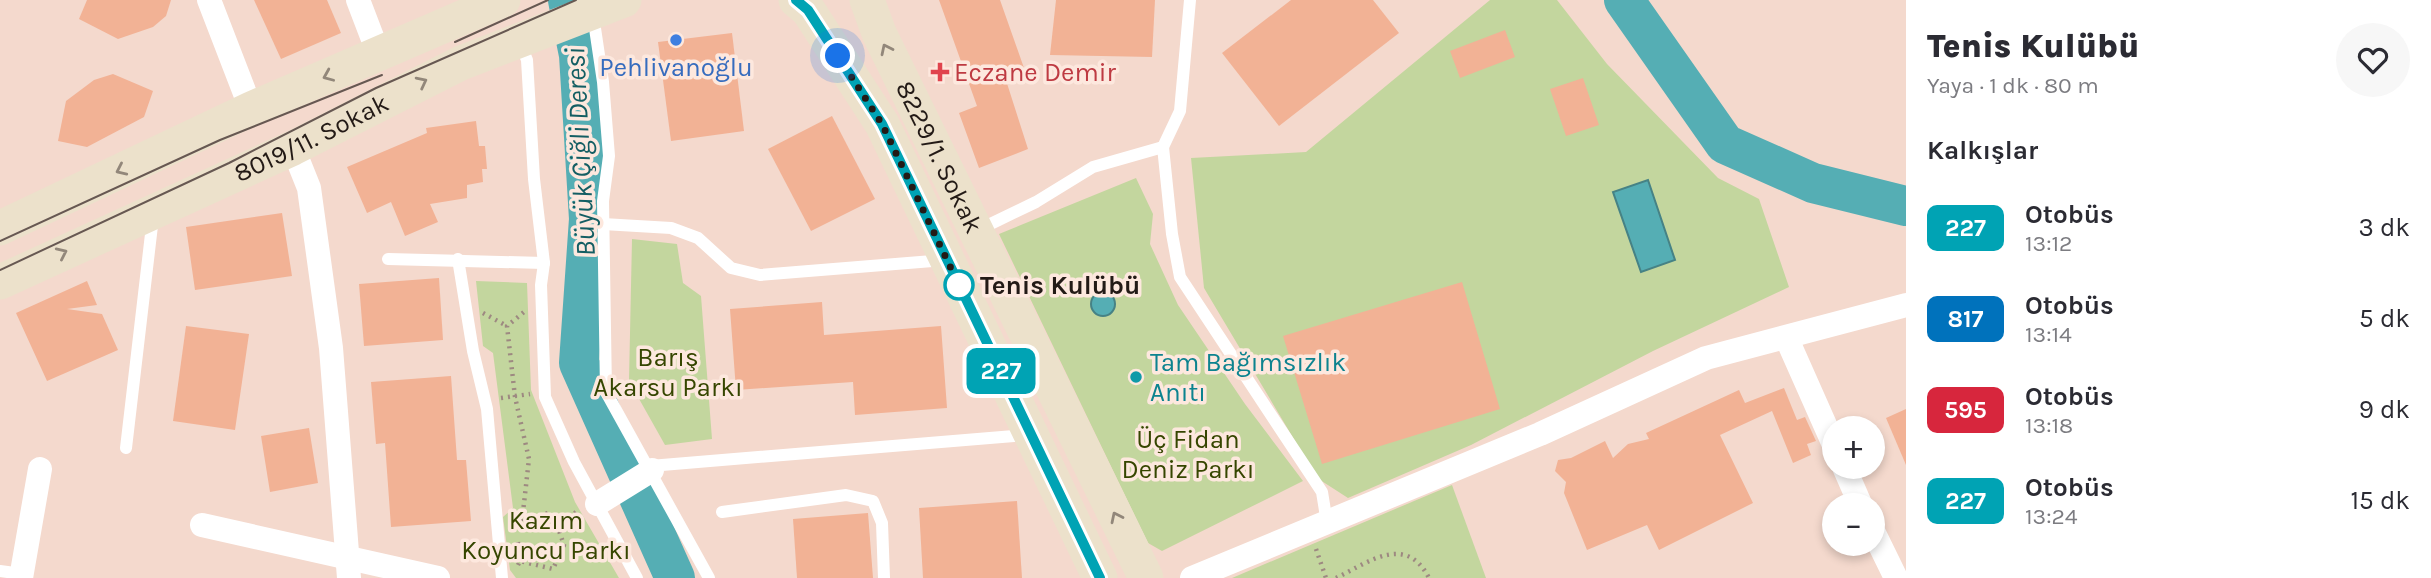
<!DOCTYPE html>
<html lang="tr">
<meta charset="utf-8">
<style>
body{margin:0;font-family:Karla,sans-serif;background:#f7f7f7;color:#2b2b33;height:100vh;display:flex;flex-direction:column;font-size:26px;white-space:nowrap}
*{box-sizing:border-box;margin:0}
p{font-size:23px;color:#7c7c81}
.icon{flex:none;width:38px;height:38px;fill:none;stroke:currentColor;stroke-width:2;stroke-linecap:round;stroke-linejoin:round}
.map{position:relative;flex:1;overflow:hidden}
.sheet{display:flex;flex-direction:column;background:#fff;width:525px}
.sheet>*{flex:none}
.badge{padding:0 14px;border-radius:10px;font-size:24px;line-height:46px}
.buttons{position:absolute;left:1822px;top:416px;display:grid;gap:14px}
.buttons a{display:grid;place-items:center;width:63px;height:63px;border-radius:50%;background:#fff;box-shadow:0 4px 10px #0003;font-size:35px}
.you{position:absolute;width:35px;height:35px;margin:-18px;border:5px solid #fff;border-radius:50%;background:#1a73e8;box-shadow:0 0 0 10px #1a73e833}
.map>.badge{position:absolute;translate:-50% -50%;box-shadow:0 0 0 4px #fff}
h2{padding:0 21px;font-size:26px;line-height:63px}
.round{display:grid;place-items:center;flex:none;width:74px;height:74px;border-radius:37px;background:#f7f7f7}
.overview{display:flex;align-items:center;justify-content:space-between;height:119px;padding:0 21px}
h1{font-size:33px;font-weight:800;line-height:52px}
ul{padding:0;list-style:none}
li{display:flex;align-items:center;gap:21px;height:91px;padding:0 21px}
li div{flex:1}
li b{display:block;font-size:26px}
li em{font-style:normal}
li .badge{min-width:77px;font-weight:700;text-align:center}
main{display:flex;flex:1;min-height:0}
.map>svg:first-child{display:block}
.green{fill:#c3d69e}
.water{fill:#55aeb4;stroke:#468285;stroke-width:2}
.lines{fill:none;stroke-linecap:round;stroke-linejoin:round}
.river{stroke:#55aeb4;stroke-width:40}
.building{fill:#f2b295}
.path{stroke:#9d8981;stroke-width:4.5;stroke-dasharray:2 5;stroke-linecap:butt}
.lane{stroke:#fff;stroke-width:12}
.street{stroke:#fff;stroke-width:24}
.secondary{stroke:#ece1cb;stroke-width:35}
.tram{stroke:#675852;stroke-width:2}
.oneway{stroke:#92877a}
.line-casing{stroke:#fff;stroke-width:16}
.line{stroke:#00a3b4;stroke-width:10}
.walk{stroke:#231a16;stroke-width:7;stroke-dasharray:0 12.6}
.shop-dot{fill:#3f7fe0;stroke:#fde8de;stroke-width:2.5}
.health-dot{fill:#e0444e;stroke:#fde8de;stroke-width:2.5}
.stop-dot{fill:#fff;stroke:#00a3b4;stroke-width:3.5}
.culture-dot{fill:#0f9aa8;stroke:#fde8de;stroke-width:2.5}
.labels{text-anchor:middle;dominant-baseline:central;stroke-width:7;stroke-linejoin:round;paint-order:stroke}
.shop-label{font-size:26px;fill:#366cbe;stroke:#fde8de}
.health-label{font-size:26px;fill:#be3a42;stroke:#fde8de;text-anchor:start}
.street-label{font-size:26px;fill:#231a16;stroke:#fde8de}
.stop-label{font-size:26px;font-weight:bold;fill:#231a16;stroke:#fde8de;text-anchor:start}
.park-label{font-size:26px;fill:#364600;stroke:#fde8de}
.culture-label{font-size:26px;fill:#0d838f;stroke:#fde8de;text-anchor:start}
.water-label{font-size:28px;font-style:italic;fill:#145e63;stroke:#fde8de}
</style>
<main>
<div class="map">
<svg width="1906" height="578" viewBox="0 0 1906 578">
<rect width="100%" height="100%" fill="#f4d9cd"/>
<g class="green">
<polygon points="1490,0 1557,0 1607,64 1718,178 1759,199 1789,287 1653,351 1471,445 1348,498 1317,478 1204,288 1191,158 1306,152"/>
<polygon points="1136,178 1153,214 1150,244 1178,305 1245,404 1303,481 1162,551 1148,543 999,234"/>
<polygon points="632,239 677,244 683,283 701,296 712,439 665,445 629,381"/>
<polygon points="476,281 527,283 531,390 575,502 619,578 516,578 510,570 503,517 513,508 493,353 483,346"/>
<polygon points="1452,485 1486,578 1232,578"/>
</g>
<g class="water">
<polygon points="1648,180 1675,260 1641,272 1613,192"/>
<circle cx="1103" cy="304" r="12"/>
</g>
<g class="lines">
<g class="river">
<polyline points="568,0 579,55 589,219 579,363 675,578"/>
<polyline points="1624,0 1725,144 1813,183 1906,206"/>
</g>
</g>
<g class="building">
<polygon points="87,0 171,0 166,16 153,27 118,39 79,19"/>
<polygon points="254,0 327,0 341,33 281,59"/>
<polygon points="939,0 1000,0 1024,68 1004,74 1028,149 979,168 959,113 977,106"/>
<polygon points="1056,0 1155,0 1152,57 1050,55"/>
<polygon points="1291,0 1373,0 1399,33 1279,126 1222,53"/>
<polygon points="1505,30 1515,57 1460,78 1450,51"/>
<polygon points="732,33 744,131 671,141 658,42"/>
<polygon points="113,74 153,91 144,117 87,147 58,141 66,101 94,80"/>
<polygon points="1583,78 1599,125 1566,136 1550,89"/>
<polygon points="832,116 875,199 811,231 768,149"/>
<polygon points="476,121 479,146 485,146 487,169 482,169 483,182 467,185 467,198 430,204 438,222 405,236 391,202 367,213 347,167 427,133 426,128"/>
<polygon points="282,213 292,276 195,290 186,227"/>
<polygon points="439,278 443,340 364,346 359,284"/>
<polygon points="87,281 97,305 67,309 102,314 118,350 47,381 16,313"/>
<polygon points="1462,282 1500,409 1322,464 1283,336"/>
<polygon points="822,302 824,335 941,326 947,408 855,415 853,382 736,390 730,309"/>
<polygon points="186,326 249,334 235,430 173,421"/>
<polygon points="451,376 457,460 466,460 471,521 391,527 385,443 376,444 371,382"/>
<polygon points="1784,388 1797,420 1805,417 1816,441 1807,444 1811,455 1793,463 1772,411 1720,435 1753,503 1659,550 1647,525 1587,550 1564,493 1566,482 1555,471 1558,460 1571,458 1605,441 1613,458 1628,444 1649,439 1646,433 1739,390 1745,403"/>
<polygon points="1906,409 1906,465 1886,418"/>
<polygon points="309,428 318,483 270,492 261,436"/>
<polygon points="1017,501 1022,578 923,578 919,508"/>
<polygon points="868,513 873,578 797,578 793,519"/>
</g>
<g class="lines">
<g class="path">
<polyline points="483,313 507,326"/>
<polyline points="501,398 530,394"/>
<polyline points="522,521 529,459 515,397 507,326 524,312"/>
<polyline points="517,526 516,522 548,513 558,528"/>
<polyline points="518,542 520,561"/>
<polyline points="1316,549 1326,578"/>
<polyline points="518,565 520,561 553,569 564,545 558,528 576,512"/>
<path d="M1336,578C1369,562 1406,533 1429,578"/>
</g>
<g class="lane">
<polyline points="593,15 603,82 609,156 603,201 606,392 709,578"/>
<polyline points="520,43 527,60 534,179 544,263 541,285 545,397 574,462 637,578"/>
<polyline points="1163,147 1180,111 1190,0"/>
<polyline points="603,224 671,228 698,238 731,268 760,275 945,260"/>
<polyline points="976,231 1036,202 1093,167 1163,147 1172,234 1180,277 1322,492 1327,523"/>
<polyline points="388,259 544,263"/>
<polyline points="458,259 473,351 487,409 502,578"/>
<polyline points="126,448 153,217"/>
<polyline points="650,466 1014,436"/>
<polyline points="722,512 846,495 873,501 882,523 884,578"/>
<polyline points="0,571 22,574"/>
</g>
<g class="street">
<polyline points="209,0 251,109"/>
<polyline points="358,0 379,55"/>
<polyline points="293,148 309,188 331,348 349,578"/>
<polyline points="1787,339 1834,445"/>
<polyline points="1844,467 1861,506"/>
<polyline points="597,504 652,470"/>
<polyline points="202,525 438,578"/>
<polyline points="1872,529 1896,578"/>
<polyline points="21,578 40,469"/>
<polyline points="1192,578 1540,434 1706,358 1906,305"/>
</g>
<g class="secondary">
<polyline points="796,0 808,10 882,124 1100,578"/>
<path id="s1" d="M867,0L879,33L1146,578"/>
<polyline points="0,228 251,109 503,0"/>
<path id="s2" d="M0,282L293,148L461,63L624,0"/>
</g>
<g class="tram">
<polyline points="455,42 548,0"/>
<polyline points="0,241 220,140 382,75"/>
<polyline points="0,270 229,163 376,88 576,0"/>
</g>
</g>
<defs><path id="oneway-chevron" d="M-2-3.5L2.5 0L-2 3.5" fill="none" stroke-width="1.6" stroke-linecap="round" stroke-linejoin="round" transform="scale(1.75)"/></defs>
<g class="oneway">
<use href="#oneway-chevron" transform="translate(886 49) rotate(-116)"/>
<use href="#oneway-chevron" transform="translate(328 76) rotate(157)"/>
<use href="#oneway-chevron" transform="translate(422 82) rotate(-27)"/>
<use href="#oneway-chevron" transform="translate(121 170) rotate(155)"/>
<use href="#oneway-chevron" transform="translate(62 253) rotate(-25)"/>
<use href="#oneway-chevron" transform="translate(1116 517) rotate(-116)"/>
</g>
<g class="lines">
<g class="line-casing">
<polyline id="line" points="796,0 808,10 882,124 1100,578"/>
</g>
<use href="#line" class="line"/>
<polyline class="walk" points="838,56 882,124 959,285"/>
</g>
<circle class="shop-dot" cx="676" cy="40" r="7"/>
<path class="health-dot" d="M936.5 61.5h7v7h7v7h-7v7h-7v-7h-7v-7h7z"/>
<circle class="stop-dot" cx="959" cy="285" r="14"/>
<circle class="culture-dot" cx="1136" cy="377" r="7"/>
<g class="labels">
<g class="shop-label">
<text x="676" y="67">Pehlivanoğlu</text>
</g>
<g class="health-label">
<text x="954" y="72">Eczane Demir</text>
</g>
<g class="street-label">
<text stroke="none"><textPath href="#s2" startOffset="343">8019/11. Sokak</textPath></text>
<text stroke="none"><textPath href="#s1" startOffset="173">8229/1. Sokak</textPath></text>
</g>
<g class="stop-label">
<text x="980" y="285">Tenis Kulübü</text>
</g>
<g class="park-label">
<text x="668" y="357">Barış<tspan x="668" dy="30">Akarsu Parkı</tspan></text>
<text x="1188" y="439">Üç Fidan<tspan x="1188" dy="30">Deniz Parkı</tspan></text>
<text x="546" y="520">Kazım<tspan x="546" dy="30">Koyuncu Parkı</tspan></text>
</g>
<g class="culture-label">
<text x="1150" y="362">Tam Bağımsızlık<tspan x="1150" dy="30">Anıtı</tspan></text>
</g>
<g class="water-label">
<text transform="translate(580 152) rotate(-93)">Büyük Çiğli Deresi</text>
</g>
</g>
</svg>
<div class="buttons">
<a>+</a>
<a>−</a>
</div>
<div class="you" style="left:838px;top:56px"></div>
<b class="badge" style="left:1001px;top:371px;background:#00a3b4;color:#fff">227</b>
</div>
<section class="sheet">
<div class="overview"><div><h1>Tenis Kulübü</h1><p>Yaya · 1 dk · 80 m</p></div><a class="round"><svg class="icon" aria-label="heart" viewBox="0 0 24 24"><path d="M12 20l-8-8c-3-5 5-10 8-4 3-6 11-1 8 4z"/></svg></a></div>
<h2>Kalkışlar</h2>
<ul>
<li><span class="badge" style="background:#00a3b4;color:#fff">227</span><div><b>Otobüs</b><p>13:12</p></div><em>3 dk</em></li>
<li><span class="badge" style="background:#0072bc;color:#fff">817</span><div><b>Otobüs</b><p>13:14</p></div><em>5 dk</em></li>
<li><span class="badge" style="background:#d7263d;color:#fff">595</span><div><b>Otobüs</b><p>13:18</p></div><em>9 dk</em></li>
<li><span class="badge" style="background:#00a3b4;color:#fff">227</span><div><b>Otobüs</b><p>13:24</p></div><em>15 dk</em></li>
</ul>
</section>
</main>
